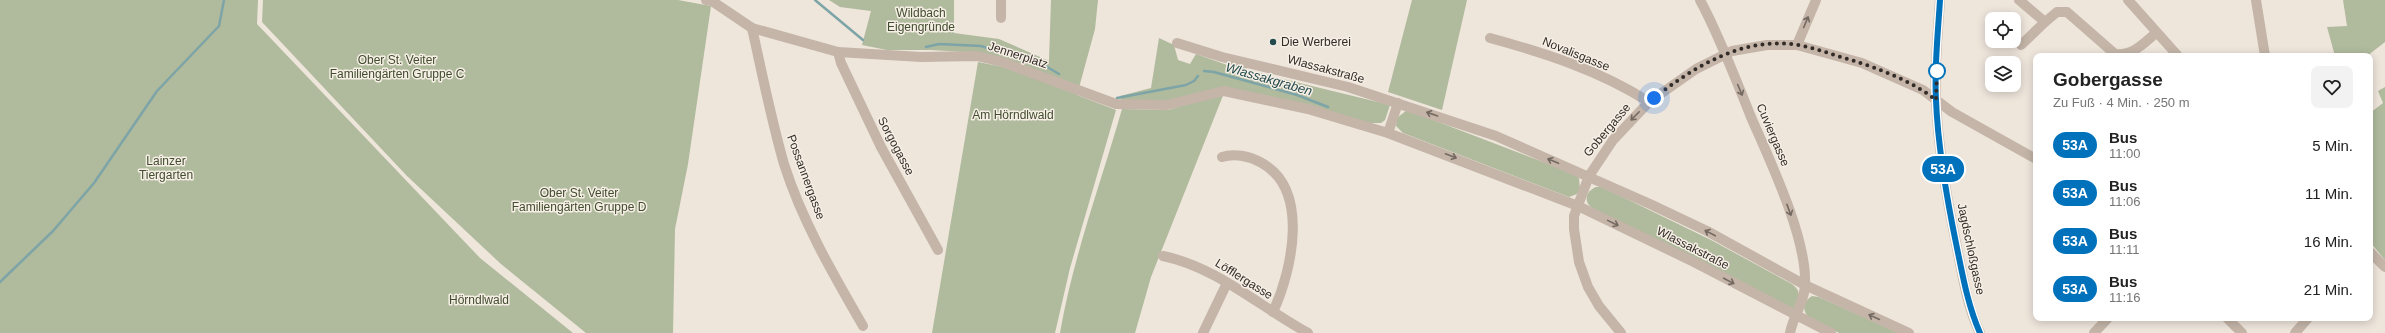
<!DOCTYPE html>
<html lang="de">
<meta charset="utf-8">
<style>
body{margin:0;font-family:Helvetica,sans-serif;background:#f2f2f2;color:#222;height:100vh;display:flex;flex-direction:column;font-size:15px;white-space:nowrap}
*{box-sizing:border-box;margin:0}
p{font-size:13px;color:#767676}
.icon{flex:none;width:22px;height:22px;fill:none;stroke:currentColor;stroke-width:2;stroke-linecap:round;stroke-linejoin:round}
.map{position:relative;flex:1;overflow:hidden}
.details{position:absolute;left:2033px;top:53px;width:340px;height:268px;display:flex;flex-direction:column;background:#fff;border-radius:8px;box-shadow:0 2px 10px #0003}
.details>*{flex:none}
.badge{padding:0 8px;border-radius:13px;font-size:14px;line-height:26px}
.fabs{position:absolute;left:1985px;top:12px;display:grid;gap:8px}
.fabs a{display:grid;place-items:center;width:36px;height:36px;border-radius:8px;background:#fff;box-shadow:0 2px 10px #0003;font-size:20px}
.you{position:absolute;width:20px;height:20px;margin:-10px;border:3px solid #fff;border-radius:50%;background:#1a73e8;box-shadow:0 0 0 6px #1a73e833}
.map>.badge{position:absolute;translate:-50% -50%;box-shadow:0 0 0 2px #fff}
.round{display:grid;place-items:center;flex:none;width:42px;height:42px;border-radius:8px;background:#f2f2f2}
.headline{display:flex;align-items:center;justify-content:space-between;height:68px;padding:0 20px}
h1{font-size:19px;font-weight:700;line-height:30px}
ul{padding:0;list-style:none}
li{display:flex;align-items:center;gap:12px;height:48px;padding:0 20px}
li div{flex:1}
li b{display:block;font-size:15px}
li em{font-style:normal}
li .badge{min-width:44px;font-weight:700;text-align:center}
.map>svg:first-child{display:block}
.green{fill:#b0ba9d}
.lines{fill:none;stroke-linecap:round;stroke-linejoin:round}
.stream{stroke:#7da4a7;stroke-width:2.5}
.minor{stroke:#c4b5a8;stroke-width:10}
.oneway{stroke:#746961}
.line-casing{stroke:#fff;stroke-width:9}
.line{stroke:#0072bc;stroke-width:6}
.walk{stroke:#322b27;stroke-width:4;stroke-dasharray:0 7.2}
.poi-dot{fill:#234a4d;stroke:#f6efe6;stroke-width:1.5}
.stop-dot{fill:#fff;stroke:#0072bc;stroke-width:2}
.labels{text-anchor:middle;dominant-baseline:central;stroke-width:3;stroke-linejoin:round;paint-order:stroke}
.park-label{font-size:12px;fill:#414d2e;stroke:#f6efe6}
.poi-label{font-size:12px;fill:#322b27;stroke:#f6efe6;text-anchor:start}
.street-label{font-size:12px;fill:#322b27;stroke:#f6efe6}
.water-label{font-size:13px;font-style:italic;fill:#234a4d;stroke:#f6efe6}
</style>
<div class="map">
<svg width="2385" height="333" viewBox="0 0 2385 333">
<rect width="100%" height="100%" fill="#eee5db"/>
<g class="green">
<polygon points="0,0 258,0 257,24 480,258 573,333 0,333"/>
<polygon points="263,0 678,0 711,6 688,164 675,229 673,333 586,333 501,264 407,176 262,22"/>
<polygon points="829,0 954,0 954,33 999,39 1049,61 1051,0 1098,0 1095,29 1077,95 1116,110 1070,268 1055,333 932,333 978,62 1003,67 981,53 931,50 887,50 862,45 871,11 840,7"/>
<polygon points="1412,0 1467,0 1442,110 1388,92"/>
<polygon points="2343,0 2385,0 2385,42 2367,56 2335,56 2327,27 2347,26"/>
<polygon points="1159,38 1174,45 1178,60 1190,64 1196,54 1230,66 1230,63 1247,67 1247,70 1390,105 1385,120 1381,123 1369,123 1222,87 1161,102 1122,102 1120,96 1151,88"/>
<polygon points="2385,87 2385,260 2370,242 2370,113 2383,103 2378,91"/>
<path d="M1224,93L1151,277L1135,333H1060C1073,257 1101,183 1122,109L1168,110Z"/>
<polygon points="1407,110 1572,173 1579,178 1580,189 1577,194 1569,197 1403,133 1396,126 1397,118"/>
<path d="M1596,187H1602L1711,240L1790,283C1801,289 1801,298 1794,308H1788L1592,208C1583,201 1586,191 1596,187Z"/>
<path d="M1812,296L1819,297L1899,333H1839L1808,317C1802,309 1803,302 1812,296Z"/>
</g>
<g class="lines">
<g class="stream">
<polyline points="815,0 863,40"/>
<polyline points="926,47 939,44 981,46 1000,52 1032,58 1059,74"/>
<polyline points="1204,71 1214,72 1297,95 1328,107"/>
<polyline points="1117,98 1186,85 1194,81 1198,76"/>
<polyline points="0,282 53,231 94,183 157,91 219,26 224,0"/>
</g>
<g class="minor">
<polyline points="706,0 712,1 752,28 838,52 921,57 977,56 1002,62 1116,104 1167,105 1224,91 1308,109 1388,133 1578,206 1694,262 1831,333"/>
<polyline points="1001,0 1001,18"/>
<path d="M1700,0C1720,37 1735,78 1751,117C1770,161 1807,238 1805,284C1805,302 1793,316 1790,333"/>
<path d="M1940,0C1938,33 1934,67 1936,100C1938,150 1947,200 1957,248C1963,277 1967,306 1980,333"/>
<path d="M2019,0L2045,22L2057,12H2067L2115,54C2133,56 2144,43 2156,33"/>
<polyline points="2128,0 2178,56"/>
<polyline points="2256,0 2265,56"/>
<path d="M752,28C762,73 771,119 784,164C802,221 833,274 863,326"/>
<path d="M1490,38C1545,53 1601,71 1649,102"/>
<polyline points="1177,43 1222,57 1348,87 1496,136 1650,204 1707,231 1805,285 1909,333"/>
<polyline points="1797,45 1816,0"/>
<polyline points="2021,45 2045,22"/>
<polyline points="838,52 841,63 881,147 938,250"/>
<polyline points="1388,133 1398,103"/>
<path d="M1222,157C1234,153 1249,156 1260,162C1311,188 1292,271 1273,312"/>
<polyline points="2370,252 2385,267"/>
<path d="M1163,256C1217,267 1260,307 1308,333"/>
<polyline points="2227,318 2242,333"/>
<polyline points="1203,333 1227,283"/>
<polyline points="1621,333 1599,306 1588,287 1579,262 1574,229 1574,216 1589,176 1613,140 1649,102 1696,69 1732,51 1767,45 1797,45 1862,63 1923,90 1952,112 2036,159"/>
<polyline points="2094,333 2108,318"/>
<polyline points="2295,333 2308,318"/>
</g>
</g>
<defs><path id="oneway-shaft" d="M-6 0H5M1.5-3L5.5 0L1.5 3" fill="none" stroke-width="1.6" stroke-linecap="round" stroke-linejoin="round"/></defs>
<g class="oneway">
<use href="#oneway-shaft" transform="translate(1806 22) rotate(-67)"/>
<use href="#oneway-shaft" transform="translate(1740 90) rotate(67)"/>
<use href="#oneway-shaft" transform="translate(1432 114) rotate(-161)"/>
<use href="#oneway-shaft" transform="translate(1635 116) rotate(135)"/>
<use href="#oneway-shaft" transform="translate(1451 156) rotate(21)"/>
<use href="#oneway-shaft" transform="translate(1553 161) rotate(-157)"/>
<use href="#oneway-shaft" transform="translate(1789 210) rotate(70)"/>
<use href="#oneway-shaft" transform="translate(1613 223) rotate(26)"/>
<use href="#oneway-shaft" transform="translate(1710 233) rotate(-152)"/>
<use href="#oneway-shaft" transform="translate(1729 281) rotate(28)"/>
<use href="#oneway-shaft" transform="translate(1874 317) rotate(-155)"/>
</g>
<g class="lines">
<g class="line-casing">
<path id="line" d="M1940,0C1938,33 1934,67 1936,100C1938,150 1947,200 1957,248C1963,277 1968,306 1980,333"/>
</g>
<use href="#line" class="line"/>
<path class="walk" d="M1654,98C1695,66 1744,36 1798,45C1816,48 1833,55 1851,60C1880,69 1912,81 1936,100L1937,71"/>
</g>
<circle class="poi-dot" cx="1273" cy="42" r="4"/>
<circle class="stop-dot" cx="1937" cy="71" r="8"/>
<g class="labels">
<g class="park-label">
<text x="921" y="13">Wildbach<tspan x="921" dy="14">Eigengründe</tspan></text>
<text x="397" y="60">Ober St. Veiter<tspan x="397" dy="14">Familiengärten Gruppe C</tspan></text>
<text x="1013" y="115">Am Hörndlwald</text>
<text x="166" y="161">Lainzer<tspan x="166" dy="14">Tiergarten</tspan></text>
<text x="579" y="193">Ober St. Veiter<tspan x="579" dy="14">Familiengärten Gruppe D</tspan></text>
<text x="479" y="300">Hörndlwald</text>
</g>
<g class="poi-label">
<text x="1281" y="42">Die Werberei</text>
</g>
<g class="street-label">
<text transform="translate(1576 54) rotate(22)">Novalisgasse</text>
<text transform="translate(1018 55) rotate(18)">Jennerplatz</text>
<text transform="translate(1326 69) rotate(15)">Wlassakstraße</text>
<text transform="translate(1607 130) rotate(-50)">Gobergasse</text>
<text transform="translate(1773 135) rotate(67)">Cuviergasse</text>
<text transform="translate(896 146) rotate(62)">Sorgogasse</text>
<text transform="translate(806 177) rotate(70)">Possannergasse</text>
<text transform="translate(1693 248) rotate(27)">Wlassakstraße</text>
<text transform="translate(1971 249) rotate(78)">Jagdschloßgasse</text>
<text transform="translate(1244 279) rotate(32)">Löfflergasse</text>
</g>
<g class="water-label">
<text transform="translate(1269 79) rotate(16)">Wlassakgraben</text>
</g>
</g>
</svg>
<div class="fabs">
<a><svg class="icon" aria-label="locate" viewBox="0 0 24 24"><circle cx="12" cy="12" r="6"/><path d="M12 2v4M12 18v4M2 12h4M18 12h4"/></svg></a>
<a><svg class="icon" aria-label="layers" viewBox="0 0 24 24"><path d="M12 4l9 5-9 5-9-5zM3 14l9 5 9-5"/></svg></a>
</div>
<div class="you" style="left:1654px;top:98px"></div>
<b class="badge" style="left:1943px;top:169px;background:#0072bc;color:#fff">53A</b>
<section class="details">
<div class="headline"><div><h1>Gobergasse</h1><p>Zu Fuß · 4 Min. · 250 m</p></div><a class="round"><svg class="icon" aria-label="heart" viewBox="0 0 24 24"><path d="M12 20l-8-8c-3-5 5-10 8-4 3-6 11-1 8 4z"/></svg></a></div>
<ul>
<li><span class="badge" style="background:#0072bc;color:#fff">53A</span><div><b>Bus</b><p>11:00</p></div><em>5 Min.</em></li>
<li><span class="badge" style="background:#0072bc;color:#fff">53A</span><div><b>Bus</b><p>11:06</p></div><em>11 Min.</em></li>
<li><span class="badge" style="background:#0072bc;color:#fff">53A</span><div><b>Bus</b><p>11:11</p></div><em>16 Min.</em></li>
<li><span class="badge" style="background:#0072bc;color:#fff">53A</span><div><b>Bus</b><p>11:16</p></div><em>21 Min.</em></li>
</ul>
</section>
</div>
